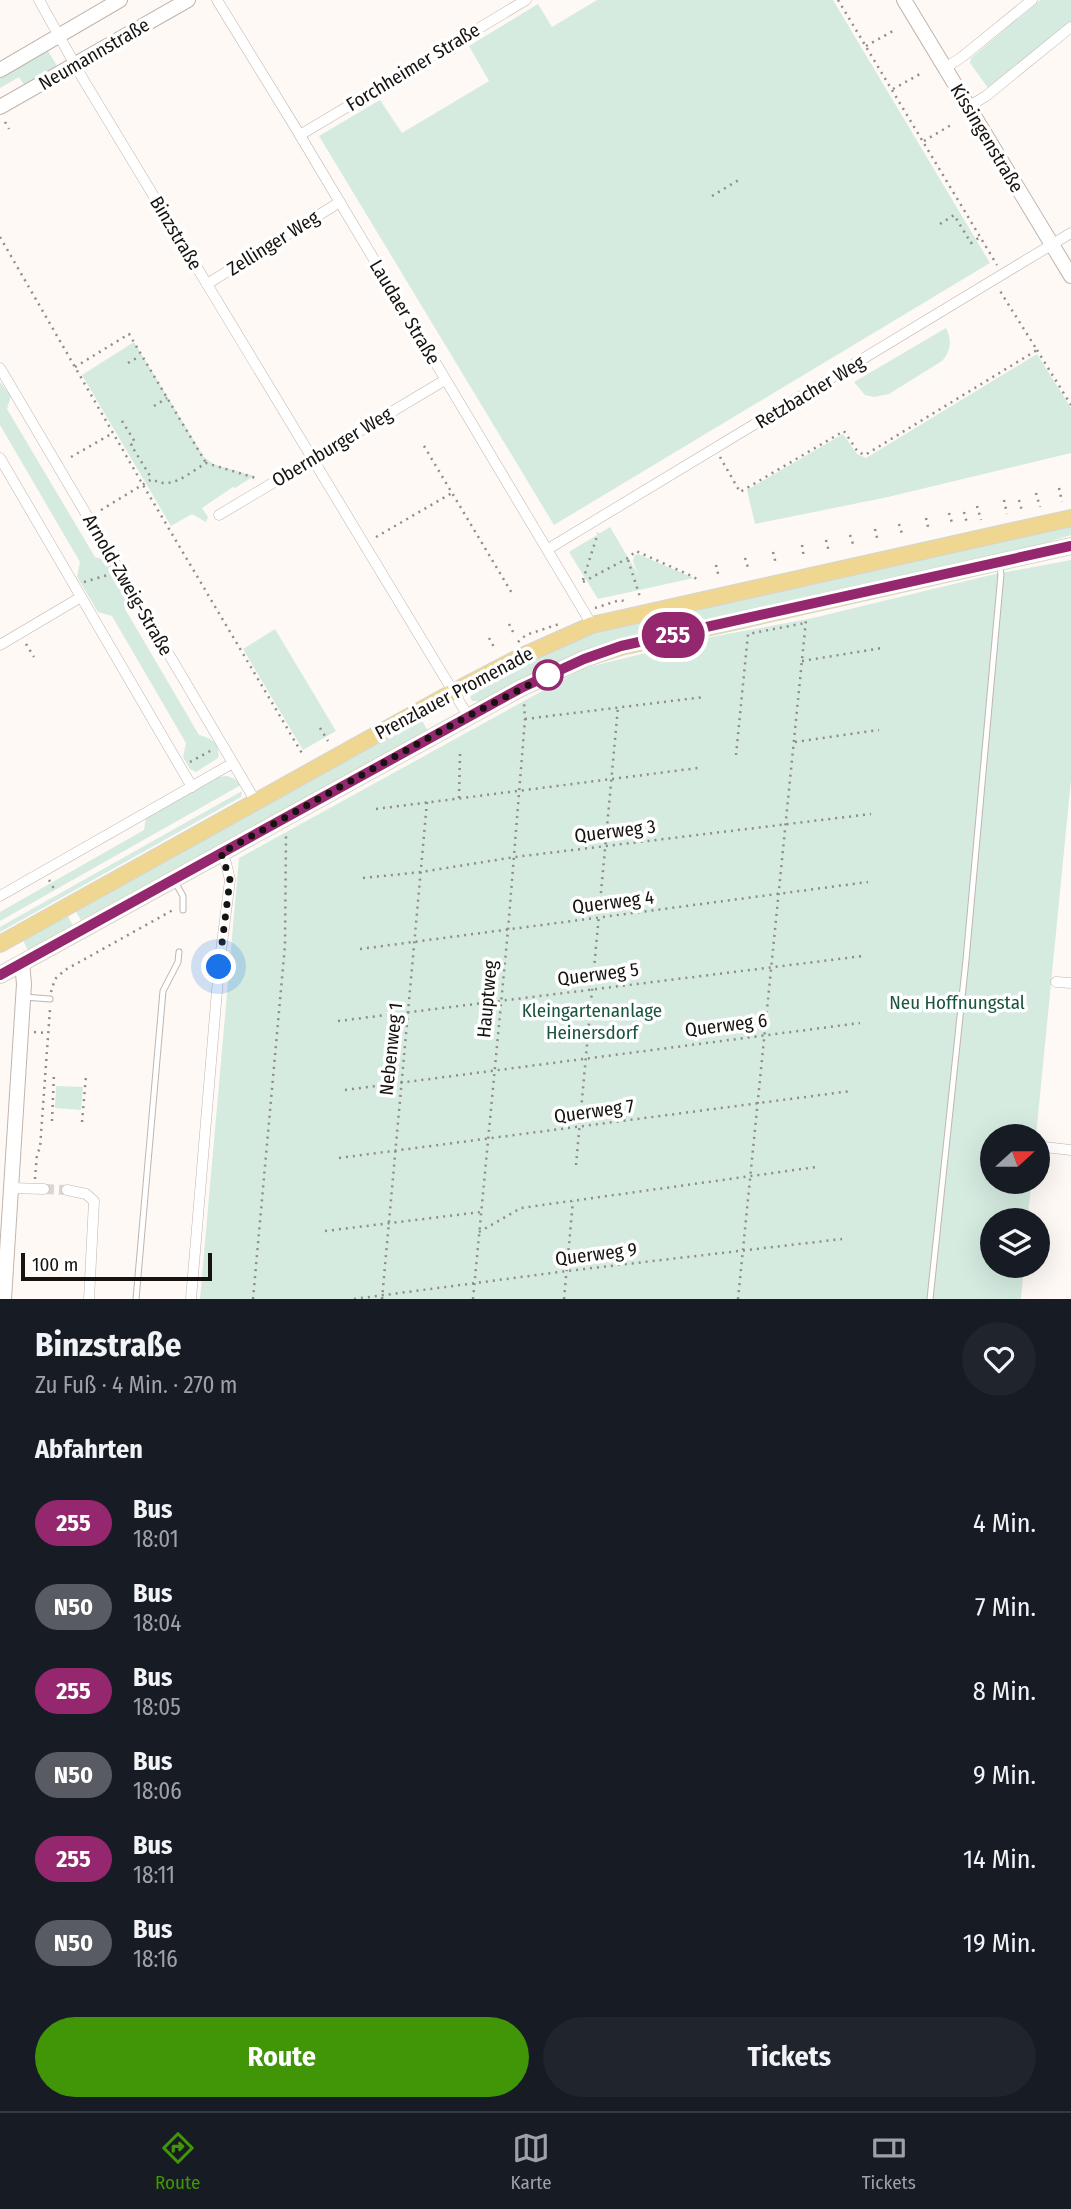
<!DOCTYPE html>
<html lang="de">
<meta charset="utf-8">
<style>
body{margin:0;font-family:"Fira Sans Condensed",sans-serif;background:#20242c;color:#f1f3f6;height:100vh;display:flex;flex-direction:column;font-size:26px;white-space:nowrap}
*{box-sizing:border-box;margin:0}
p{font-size:23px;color:#9ea1a6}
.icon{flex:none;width:38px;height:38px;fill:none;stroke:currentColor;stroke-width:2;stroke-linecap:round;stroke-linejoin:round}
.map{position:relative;height:1299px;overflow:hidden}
.details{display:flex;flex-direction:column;background:#171b24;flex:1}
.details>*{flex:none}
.badge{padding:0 14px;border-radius:23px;font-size:24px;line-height:46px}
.needle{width:46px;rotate:69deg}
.tools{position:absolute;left:980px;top:1124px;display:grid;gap:14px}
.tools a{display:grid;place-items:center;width:70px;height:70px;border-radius:50%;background:#171b24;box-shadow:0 7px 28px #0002;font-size:35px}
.scale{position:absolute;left:21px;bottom:18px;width:191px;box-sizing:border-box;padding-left:7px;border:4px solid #171310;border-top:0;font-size:19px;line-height:24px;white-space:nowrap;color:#171310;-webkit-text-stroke:5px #fff;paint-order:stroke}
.you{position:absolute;width:35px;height:35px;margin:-18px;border:5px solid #fff;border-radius:50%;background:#1a73e8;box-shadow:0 0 0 10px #1a73e833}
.map>.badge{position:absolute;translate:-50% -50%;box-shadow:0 0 0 4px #fff}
h2{padding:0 35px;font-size:26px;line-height:63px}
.round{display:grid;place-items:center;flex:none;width:74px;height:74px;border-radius:37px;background:#20242c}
.headline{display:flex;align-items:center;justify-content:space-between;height:119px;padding:0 35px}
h1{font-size:33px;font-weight:700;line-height:52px}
.cta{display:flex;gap:14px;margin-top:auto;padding:14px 35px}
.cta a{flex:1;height:80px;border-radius:42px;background:#419607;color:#fff;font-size:28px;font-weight:700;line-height:80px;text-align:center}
.cta a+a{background:#20242c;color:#f1f3f6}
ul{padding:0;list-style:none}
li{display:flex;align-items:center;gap:21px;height:84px;padding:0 35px}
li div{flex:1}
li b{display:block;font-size:26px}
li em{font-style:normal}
li .badge{min-width:77px;font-weight:700;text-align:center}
.dock{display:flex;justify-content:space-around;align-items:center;height:98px;border-top:2px solid #363941;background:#171b24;font-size:19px;color:#9ea1a6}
.dock a{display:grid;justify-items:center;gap:4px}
.dock .active{color:#419607}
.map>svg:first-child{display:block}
.green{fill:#d5ebe0}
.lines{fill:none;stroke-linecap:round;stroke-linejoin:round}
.street-tunnel{stroke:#dbd6d3;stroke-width:10;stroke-dasharray:10 5;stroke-linecap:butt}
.lane-casing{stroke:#c1b5ad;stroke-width:7}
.street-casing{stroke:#c1b5ad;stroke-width:11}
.secondary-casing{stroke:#c1b5ad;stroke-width:16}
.primary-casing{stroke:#d5d5d4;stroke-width:18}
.path{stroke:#908c88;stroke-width:2.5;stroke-dasharray:2 5;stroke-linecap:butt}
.lane{stroke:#fff;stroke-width:5}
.street{stroke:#fff;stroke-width:10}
.secondary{stroke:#fff;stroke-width:14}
.primary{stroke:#efd791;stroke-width:16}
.line-casing{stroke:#fff;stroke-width:16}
.line{stroke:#95276e;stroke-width:10}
.walk{stroke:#171310;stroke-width:7;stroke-dasharray:0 12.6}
.stop-dot{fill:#fff;stroke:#95276e;stroke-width:3.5}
.labels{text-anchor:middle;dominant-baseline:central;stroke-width:7;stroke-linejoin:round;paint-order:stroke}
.street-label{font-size:19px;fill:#171310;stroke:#fff}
.park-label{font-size:19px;fill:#1b553f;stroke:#fff}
</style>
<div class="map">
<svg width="1071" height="1299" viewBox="0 0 1071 1299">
<rect width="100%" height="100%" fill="#fef9f5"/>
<g class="green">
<polygon points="597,0 833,0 990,263 554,525 319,136 380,100 402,133 489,81 469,46 538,4 552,27"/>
<polygon points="1040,0 1071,0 1071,22 988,88 970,63 971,58"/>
<polygon points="48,51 57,66 24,85 19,77 0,88 0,78"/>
<path d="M946,328C952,339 951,351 942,361L889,394L874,397L865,395L854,382Z"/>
<polygon points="134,342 204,457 213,464 254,476 235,488 233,487 202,508 208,517 206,522 192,514 171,526 82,375"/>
<polygon points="1037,354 1071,408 1071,453 888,497 755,524 747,490 843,434 857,454 866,458"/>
<path d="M0,382L11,396L7,409L95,557L108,561L128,595L125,609L199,735C211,738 221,744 218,758L196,772L190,769L183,757L186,743L112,616L98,612L77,577L80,562L0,425Z"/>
<polygon points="1071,524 1071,535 996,557 602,646 484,701 472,701 470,697 484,685 506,671 601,629"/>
<polygon points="610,527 639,576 633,562 634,556 638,554 694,578 598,599 569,552"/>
<polygon points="1071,560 1071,780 1036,1136 992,1136 992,1181 1032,1181 1027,1220 992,1220 992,1265 1024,1265 1021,1299 200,1299 239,858 584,668 711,637 813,618 995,574"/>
<polygon points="275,629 336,731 303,750 243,649"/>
<polygon points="420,717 428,731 82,922 75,910"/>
<polygon points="227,776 235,779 241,785 0,921 0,912 144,830 146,817 219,777"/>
<polygon points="242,791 241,797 0,932 0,927"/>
<polygon points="68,916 73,926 28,951 23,940"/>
<polygon points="56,1086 83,1087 81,1110 55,1108"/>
</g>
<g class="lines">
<polyline class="street-tunnel" points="44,1189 67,1190"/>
<g class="lane-casing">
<g id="lane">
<polyline points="175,882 183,896 183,910"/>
<polyline points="24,997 50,999"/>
<polyline points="136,1299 163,991 178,962 179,952"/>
<polyline points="930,1299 966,960 1001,574 999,564"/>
</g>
</g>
<g class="street-casing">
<g id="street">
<polyline points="39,0 83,79 468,716"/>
<polyline points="217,0 295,127 592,625"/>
<polyline points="945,68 962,57 1032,0"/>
<polyline points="968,107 986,96 1071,27"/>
<polyline points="300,135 526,0"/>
<polyline points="207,284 340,202"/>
<polyline points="0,368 256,802"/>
<polyline points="0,458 192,787"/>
<polyline points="219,515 445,380"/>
<polyline points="548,549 1071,233"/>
<polyline points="0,645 81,597"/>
<polyline points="0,896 233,763"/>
<polyline points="1056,982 1071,983"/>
<polyline points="1044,1147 1071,1150"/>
<polyline points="11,1188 44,1189"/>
<polyline points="67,1190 86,1194 94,1201 89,1299"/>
<polyline points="191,1299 219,967 230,880 226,863 221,853"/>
</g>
</g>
<g class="secondary-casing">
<g id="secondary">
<polyline points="904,0 1071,276"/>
<polyline points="0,70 120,0"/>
<polyline points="0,107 188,0"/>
<polyline points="4,1299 24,984 22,963"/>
</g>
</g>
<g class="primary-casing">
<g id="primary">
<polyline points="0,944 453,692 520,657 592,625 1071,518"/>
<polyline points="0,975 521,688 584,659 621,647 1071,546"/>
</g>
</g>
<g class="path">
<polyline points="838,0 997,265"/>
<polyline points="866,46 893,31"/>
<polyline points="893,89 920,74"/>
<polyline points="5,122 9,129"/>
<polyline points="924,141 951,125"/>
<polyline points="712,196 742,178"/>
<polyline points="940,224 954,215 971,243 980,237"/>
<polyline points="0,237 143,485 303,755"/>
<polyline points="1037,350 1071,405"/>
<polyline points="128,363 140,356"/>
<polyline points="75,367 129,334 206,463"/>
<polyline points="154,406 167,398"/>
<polyline points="122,421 135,442 131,445 152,479"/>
<polyline points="424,446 513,595"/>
<polyline points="71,457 113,433"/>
<polyline points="720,457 740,492 844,431 858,452 865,455 1037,350 1000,291"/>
<polyline points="1059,488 1062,502"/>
<polyline points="1036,493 1040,507"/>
<polyline points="1004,500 1007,514"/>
<polyline points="1019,500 1022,511"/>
<polyline points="977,506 981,520"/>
<path d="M101,510L152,479C171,491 189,473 206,463L259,479"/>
<polyline points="964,512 967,523"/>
<polyline points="949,513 953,526"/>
<polyline points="926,518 929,531"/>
<polyline points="899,524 903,537"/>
<polyline points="875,529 878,542"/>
<polyline points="850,535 854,547"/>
<polyline points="376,537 452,493"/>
<polyline points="826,540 829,552"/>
<polyline points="802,545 804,558"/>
<polyline points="773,552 776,564"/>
<polyline points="745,558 749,571"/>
<polyline points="628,560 640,597"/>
<polyline points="716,565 719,578"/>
<polyline points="583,580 598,533"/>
<polyline points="84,582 111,574"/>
<polyline points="583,582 628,558 636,551 694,577 700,582"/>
<polyline points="595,608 620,600 624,601"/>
<polyline points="509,624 515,636"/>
<polyline points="489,638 494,647"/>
<polyline points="518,642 526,635 559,624"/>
<polyline points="26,644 34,657"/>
<polyline points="802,661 882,648"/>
<polyline points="525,719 704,697"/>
<polyline points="320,728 328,741"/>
<polyline points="795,742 879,730"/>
<polyline points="736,755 748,634 805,623"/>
<polyline points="190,762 212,750"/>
<polyline points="459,798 460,754"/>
<polyline points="376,809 698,768"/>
<polyline points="363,878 421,872 515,857 871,814"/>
<polyline points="49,880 56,892"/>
<polyline points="360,949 868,882"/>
<polyline points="51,992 55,979 65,970 173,910"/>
<polyline points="338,1021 863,956"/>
<polyline points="34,1032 48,1033"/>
<polyline points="345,1090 860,1023"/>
<polyline points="52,1121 54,1074"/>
<polyline points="82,1122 86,1076"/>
<polyline points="339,1158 851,1091"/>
<polyline points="576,1165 618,707"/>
<polyline points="35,1179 37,1154 40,1148 50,1009"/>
<polyline points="325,1231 481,1212"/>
<polyline points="479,1232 521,1208 816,1167"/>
<polyline points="253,1299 285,945 286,835"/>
<polyline points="354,1299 567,1271 842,1239"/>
<polyline points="382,1299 427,802"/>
<polyline points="473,1299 508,930 525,719 524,703"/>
<polyline points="564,1299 573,1201"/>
<polyline points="738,1299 806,620"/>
</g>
<use href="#lane" class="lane"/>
<use href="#street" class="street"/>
<use href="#secondary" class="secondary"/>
<use href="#primary" class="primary"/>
</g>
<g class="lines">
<g class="line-casing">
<polyline id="line" points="0,975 521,688 584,659 621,646 1071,546"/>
</g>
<use href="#line" class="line"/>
<polyline class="walk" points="219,967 230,880 221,853 468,716 556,671 548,675"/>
</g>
<circle class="stop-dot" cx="548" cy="675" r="14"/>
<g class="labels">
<g class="street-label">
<text transform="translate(94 54) rotate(-30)">Neumannstraße</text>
<text transform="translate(413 67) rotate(-31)">Forchheimer Straße</text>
<text transform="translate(987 138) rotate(59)">Kissingenstraße</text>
<text transform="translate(176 233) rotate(59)">Binzstraße</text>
<text transform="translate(273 243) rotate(-32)">Zellinger Weg</text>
<text transform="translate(405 312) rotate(59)">Laudaer Straße</text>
<text transform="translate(810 392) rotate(-31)">Retzbacher Weg</text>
<text transform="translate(332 447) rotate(-31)">Obernburger Weg</text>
<text transform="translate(128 585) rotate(60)">Arnold-Zweig-Straße</text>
<text transform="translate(454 693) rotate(-28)">Prenzlauer Promenade</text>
<text transform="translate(615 831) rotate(-7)">Querweg 3</text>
<text transform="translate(613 902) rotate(-7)">Querweg 4</text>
<text transform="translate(598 974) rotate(-7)">Querweg 5</text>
<text transform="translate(487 999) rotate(-85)">Hauptweg</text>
<text transform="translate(726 1025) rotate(-7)">Querweg 6</text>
<text transform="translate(391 1049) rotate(-84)">Nebenweg 1</text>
<text transform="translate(594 1111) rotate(-8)">Querweg 7</text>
<text transform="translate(596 1254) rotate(-7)">Querweg 9</text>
</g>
<g class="park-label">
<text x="957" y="1002">Neu Hoffnungstal</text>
<text x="592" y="1010">Kleingartenanlage<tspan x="592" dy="22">Heinersdorf</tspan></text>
</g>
</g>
</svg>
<div class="tools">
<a><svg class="needle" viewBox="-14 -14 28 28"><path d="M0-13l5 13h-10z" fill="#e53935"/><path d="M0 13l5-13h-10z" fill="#9ea1a6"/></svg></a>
<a><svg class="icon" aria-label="layers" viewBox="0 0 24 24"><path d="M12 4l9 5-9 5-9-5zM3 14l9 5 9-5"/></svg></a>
</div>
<div class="scale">100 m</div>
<div class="you" style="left:219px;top:967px"></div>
<b class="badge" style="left:673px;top:635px;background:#95276e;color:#fff">255</b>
</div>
<section class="details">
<div class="headline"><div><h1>Binzstraße</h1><p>Zu Fuß · 4 Min. · 270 m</p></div><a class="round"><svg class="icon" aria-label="heart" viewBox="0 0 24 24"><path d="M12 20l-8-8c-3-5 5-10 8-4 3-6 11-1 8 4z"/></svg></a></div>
<h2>Abfahrten</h2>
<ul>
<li><span class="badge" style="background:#95276e;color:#fff">255</span><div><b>Bus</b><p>18:01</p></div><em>4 Min.</em></li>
<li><span class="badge" style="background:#595b62;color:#fff">N50</span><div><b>Bus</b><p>18:04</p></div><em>7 Min.</em></li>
<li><span class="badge" style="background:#95276e;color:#fff">255</span><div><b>Bus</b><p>18:05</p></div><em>8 Min.</em></li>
<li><span class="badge" style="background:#595b62;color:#fff">N50</span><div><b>Bus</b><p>18:06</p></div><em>9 Min.</em></li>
<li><span class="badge" style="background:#95276e;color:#fff">255</span><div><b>Bus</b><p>18:11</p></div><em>14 Min.</em></li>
<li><span class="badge" style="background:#595b62;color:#fff">N50</span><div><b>Bus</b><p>18:16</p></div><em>19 Min.</em></li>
</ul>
<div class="cta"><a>Route</a><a>Tickets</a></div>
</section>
<nav class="dock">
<a class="active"><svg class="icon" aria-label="directions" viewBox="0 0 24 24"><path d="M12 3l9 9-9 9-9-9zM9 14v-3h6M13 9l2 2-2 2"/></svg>Route</a>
<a><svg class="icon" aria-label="map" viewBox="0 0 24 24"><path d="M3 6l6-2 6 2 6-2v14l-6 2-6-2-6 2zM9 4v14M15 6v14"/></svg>Karte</a>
<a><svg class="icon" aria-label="tickets" viewBox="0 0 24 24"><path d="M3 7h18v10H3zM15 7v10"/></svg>Tickets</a>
</nav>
